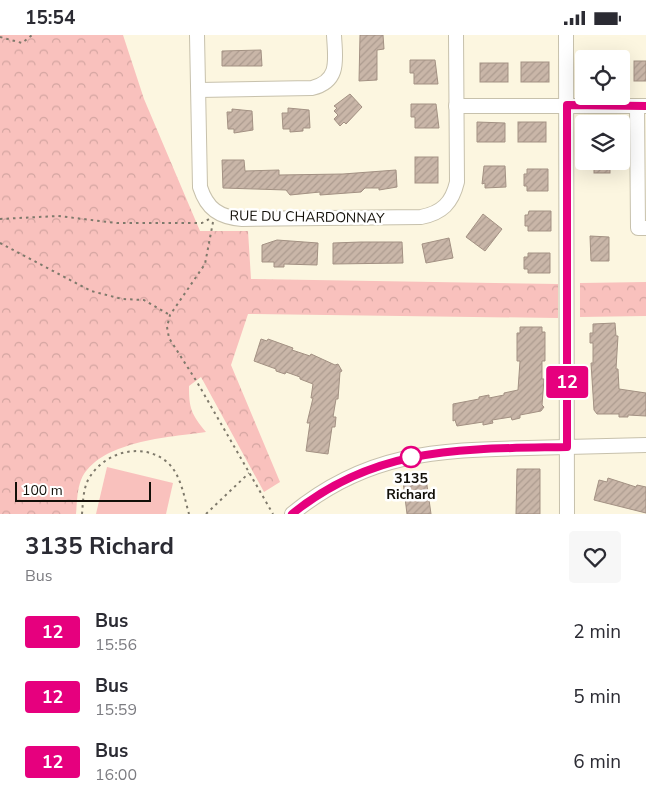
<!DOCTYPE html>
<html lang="fr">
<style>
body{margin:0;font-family:"Nunito Sans",sans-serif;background:#f7f7f7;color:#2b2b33;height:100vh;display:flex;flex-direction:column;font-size:19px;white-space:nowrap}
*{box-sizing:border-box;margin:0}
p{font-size:16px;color:#7c7c81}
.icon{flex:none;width:28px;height:28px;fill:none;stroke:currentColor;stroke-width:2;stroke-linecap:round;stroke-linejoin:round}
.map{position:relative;height:479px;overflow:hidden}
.drawer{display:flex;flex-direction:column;background:#fff;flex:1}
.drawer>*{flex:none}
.badge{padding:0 10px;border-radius:4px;font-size:18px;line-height:32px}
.tools{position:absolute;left:575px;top:15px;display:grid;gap:10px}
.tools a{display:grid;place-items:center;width:55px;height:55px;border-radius:5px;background:#fff;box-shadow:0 5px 20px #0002;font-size:25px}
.scale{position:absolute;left:15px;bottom:12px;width:136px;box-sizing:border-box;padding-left:5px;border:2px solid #120f08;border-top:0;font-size:14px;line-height:18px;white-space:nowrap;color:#120f08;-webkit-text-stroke:4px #fff;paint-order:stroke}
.map>.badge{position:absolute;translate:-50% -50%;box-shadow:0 0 0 2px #fff}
.round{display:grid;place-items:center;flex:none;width:52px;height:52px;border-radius:5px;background:#f7f7f7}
.summary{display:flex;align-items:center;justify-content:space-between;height:85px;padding:0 25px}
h1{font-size:24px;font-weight:700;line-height:38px}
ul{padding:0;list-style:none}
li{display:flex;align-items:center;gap:15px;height:65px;padding:0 25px}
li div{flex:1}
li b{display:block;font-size:19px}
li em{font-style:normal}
li .badge{min-width:55px;font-weight:700;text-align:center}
.status{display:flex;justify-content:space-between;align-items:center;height:35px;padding:0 25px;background:#fff;direction:ltr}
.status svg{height:14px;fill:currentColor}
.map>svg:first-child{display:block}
.forest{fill:url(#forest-crowns)}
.garden{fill:#f9c1bd}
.building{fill:url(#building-hatch);stroke:#a39183}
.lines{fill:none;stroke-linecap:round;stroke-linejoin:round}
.minor-casing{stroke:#c7c1ac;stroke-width:16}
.path{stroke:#7e796b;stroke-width:2;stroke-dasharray:2.5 4;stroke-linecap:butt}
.minor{stroke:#fff;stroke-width:14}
.line-casing{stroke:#fff;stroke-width:11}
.line{stroke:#e6007e;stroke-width:8}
.stop-dot{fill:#fff;stroke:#e6007e;stroke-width:2.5}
.labels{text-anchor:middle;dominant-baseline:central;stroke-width:5;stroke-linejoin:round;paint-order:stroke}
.street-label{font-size:14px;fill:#120f08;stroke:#fff}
.stop-label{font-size:14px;font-weight:bold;fill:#120f08;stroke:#fff}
</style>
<div class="status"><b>15:54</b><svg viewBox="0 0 49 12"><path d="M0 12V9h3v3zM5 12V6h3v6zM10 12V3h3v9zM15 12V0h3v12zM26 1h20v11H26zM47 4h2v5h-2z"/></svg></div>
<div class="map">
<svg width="646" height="479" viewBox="0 0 646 479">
<defs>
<pattern id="forest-crowns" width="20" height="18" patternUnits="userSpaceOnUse" patternTransform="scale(1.25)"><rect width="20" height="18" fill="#f9c1bd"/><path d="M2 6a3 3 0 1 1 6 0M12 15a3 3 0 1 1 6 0" fill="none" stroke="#d4a5a1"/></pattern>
<pattern id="building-hatch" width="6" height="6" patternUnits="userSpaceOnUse" patternTransform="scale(1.25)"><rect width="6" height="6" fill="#c9b6a8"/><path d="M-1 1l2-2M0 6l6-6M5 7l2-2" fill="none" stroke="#ac9b8f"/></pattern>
</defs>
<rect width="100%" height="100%" fill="#fcf6e0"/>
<g class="forest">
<path d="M0,0H123L144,64L200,196H248L251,244L558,249V283L248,279L231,330L280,447L264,457L201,342L189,351C189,373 191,379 206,397C170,402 98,406 81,445C77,455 77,468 76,479H0Z"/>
<polygon points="646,247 646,281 580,282 580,248"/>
</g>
<polygon class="garden" points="107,432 173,448 166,479 96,479"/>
<g class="building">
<polygon points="360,0 383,0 384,14 377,15 377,45 359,46"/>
<polygon points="261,15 262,31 222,31 222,16"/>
<polygon points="410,25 435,25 438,49 414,49 414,38 410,38"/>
<rect x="634" y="26" width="12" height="20"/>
<rect x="521" y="27" width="28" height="20"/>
<rect x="480" y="28" width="28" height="19"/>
<polygon points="350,59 362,72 346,89 344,87 340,91 334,84 338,80 334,76 337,73 334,71"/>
<polygon points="411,69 436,69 439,93 415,93 415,82 411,82"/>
<polygon points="288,73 309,75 310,93 303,93 303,96 290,97 290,94 283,94 282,78 288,78"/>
<polygon points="232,74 252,76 253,95 234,98 234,94 228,94 227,77 232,77"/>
<polygon points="477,87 505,88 505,107 477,107"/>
<rect x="518" y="87" width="28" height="20"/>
<rect x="415" y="122" width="23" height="26"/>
<polygon points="222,125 244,125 245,136 279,135 279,140 343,139 396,135 397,152 379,155 379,153 365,153 361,157 320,160 320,157 290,160 286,155 223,153"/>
<rect x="594" y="126" width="16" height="12"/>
<polygon points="484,131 505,131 506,152 485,153 485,148 482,149"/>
<polygon points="527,134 548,134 548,156 527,156 527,151 524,151 524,139 527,139"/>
<polygon points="529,176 551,176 551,196 528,196 528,191 525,191 525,180 528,180"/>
<polygon points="483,179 502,194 485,216 466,202"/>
<polygon points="590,201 609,202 609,226 591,226"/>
<polygon points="449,203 453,223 426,228 422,209"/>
<polygon points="277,205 318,208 317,230 284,229 284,232 274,232 274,227 262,227 262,210"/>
<polygon points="361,207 402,207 403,228 333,229 333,208"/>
<polygon points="528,218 550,218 550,238 528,238 528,234 524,234 524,222 528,222"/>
<polygon points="615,288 616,301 618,301 616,334 618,334 619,354 646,358 646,381 628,380 628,382 619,382 619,379 597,379 594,375 591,328 593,328 593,308 590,308 590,298 593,298 593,289"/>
<polygon points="520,292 542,292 542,297 545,297 545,326 542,326 542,344 544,344 542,370 544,372 541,376 520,380 520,383 512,385 511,382 492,385 493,388 483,390 483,387 457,391 455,385 453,386 453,369 479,364 479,362 489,360 489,363 504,360 504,358 518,355 520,326 517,326 517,298 520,298"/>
<polygon points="261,304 267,306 268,304 293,313 292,315 310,321 311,319 335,330 338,329 342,336 340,337 338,364 336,364 333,382 336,382 335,392 332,392 328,419 306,416 310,388 307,388 313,363 311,363 313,349 300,344 300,342 286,337 285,339 276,336 276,334 254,326"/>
<polygon points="517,434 540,434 540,479 516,479"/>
<polygon points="426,443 431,479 407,479 403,446"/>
<polygon points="608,443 636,452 637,450 646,452 646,478 594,465 599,445 607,447"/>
</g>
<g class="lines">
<g class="minor-casing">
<g id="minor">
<path d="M197,0L200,152C207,174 219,182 242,184L421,182C442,178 452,168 457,147L456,0"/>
<polyline points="566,0 567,479"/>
<path d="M199,55L312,53C341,46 335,23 334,0"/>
<polyline points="456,71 646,71"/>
<polyline points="637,71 638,193 646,193"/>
<path d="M292,479C366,418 436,415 528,413C567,412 607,411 646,410"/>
</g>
</g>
<g class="path">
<polyline points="0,2 22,8 32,0"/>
<polyline points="0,184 58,181 117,188 202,188 209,184"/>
<polyline points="213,187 205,229 170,280 167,292 169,303 197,347 273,479"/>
<polyline points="0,208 91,256 122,264 144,265 170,280"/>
<path d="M82,479C83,468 83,455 88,445C103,417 142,406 167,427C181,439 184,462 189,479"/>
<polyline points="206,479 249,438"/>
</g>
<use href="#minor" class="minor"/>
</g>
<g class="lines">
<g class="line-casing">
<path id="line" d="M292,479C377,410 464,414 567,412V70L646,71"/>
</g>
<use href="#line" class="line"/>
</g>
<circle class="stop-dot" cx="411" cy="422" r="10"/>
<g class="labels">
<g class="street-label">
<text transform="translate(307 182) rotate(1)">RUE DU CHARDONNAY</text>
</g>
<g class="stop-label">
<text x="411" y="443">3135<tspan x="411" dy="16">Richard</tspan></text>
</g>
</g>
</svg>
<div class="tools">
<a><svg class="icon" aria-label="locate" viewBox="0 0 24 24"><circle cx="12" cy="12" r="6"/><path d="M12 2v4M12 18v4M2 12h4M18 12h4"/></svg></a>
<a><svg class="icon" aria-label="layers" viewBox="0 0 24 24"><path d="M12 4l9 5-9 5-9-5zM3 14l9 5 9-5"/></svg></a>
</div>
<div class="scale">100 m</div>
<b class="badge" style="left:567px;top:347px;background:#e6007e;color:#fff">12</b>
</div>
<section class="drawer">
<div class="summary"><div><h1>3135 Richard</h1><p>Bus</p></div><a class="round"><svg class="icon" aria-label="heart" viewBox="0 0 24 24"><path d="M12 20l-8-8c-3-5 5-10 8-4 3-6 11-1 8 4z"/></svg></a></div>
<ul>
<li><span class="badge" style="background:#e6007e;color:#fff">12</span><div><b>Bus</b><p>15:56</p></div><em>2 min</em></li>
<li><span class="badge" style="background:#e6007e;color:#fff">12</span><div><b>Bus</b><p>15:59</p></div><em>5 min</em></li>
<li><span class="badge" style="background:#e6007e;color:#fff">12</span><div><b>Bus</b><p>16:00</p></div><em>6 min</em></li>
</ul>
</section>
